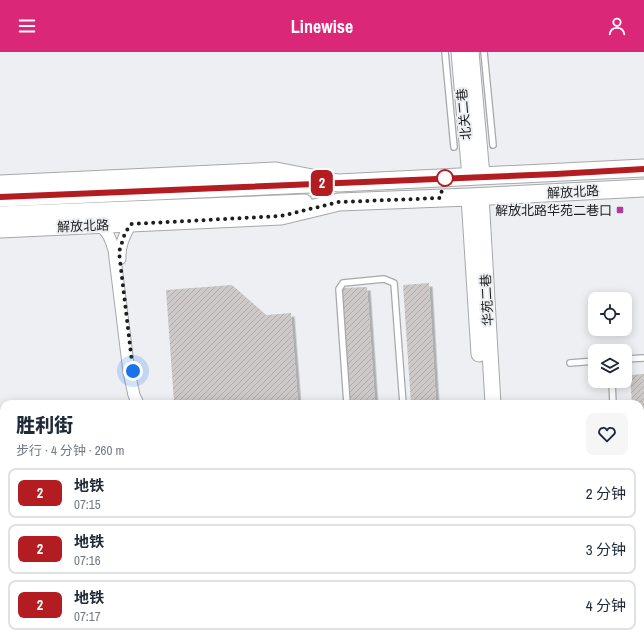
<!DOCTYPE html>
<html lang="zh">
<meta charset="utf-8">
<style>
body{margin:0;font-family:"Archivo Narrow","Noto Sans SC",sans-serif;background:#f6f6f7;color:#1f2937;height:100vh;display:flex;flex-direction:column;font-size:15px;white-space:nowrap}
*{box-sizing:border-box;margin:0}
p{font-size:13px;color:#747a83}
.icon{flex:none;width:22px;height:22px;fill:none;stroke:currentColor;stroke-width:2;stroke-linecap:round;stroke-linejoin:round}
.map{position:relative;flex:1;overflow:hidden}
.drawer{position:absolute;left:0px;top:348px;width:644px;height:244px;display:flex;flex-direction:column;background:#fff;border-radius:12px 12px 0 0;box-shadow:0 2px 10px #0003}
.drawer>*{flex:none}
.badge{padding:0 8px;border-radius:6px;font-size:14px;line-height:26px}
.fabs{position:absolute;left:588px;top:240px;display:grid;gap:8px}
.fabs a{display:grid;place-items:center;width:44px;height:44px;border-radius:8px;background:#fff;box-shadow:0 2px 10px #0003;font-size:20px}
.you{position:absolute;width:20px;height:20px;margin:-10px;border:3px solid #fff;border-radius:50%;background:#1a73e8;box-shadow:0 0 0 6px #1a73e833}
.map>.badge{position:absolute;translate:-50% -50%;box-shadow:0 0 0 2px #fff}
.round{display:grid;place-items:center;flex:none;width:42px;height:42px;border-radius:8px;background:#f6f6f7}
.overview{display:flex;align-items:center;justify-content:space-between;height:68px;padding:0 16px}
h1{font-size:19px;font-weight:800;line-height:30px}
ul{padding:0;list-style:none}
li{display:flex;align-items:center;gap:12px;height:50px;margin:0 8px 6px;padding:0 8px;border:2px solid #e0e1e3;border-radius:8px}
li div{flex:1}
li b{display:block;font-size:15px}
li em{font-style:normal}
li .badge{min-width:44px;font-weight:700;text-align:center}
header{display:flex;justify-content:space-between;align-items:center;height:52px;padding:0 16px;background:#db2777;color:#fff;font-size:18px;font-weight:800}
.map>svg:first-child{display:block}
.building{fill:url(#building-hatch);filter:url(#shadow)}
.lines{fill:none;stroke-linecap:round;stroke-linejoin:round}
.lane-casing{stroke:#a6a8ab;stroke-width:8}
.street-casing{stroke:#a6a8ab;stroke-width:13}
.secondary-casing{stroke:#a6a8ab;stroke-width:17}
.primary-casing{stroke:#a6a8ab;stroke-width:19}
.lane{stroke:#fff;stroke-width:5.5}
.street{stroke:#fff;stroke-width:11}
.secondary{stroke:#fff;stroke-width:15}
.primary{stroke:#fff;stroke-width:17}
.line-casing{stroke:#fff;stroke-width:9}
.line{stroke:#b31c21;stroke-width:6}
.walk{stroke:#1d1e1f;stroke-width:4;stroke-dasharray:0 7.2}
.stop-dot{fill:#fff;stroke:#b31c21;stroke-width:2}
.poi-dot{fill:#ad3d9a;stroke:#edeff2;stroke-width:1.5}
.labels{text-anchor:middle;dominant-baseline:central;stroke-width:4;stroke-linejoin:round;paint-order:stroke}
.street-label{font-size:13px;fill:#1d1e1f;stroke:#edeff2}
.poi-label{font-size:13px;fill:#1d1e1f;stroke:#edeff2;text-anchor:end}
</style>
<header><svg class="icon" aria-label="menu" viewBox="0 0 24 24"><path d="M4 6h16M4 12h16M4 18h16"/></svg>Linewise<svg class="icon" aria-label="person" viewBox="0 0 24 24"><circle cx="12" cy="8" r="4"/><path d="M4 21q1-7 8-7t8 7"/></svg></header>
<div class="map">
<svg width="644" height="592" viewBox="0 0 644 592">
<defs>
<pattern id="building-hatch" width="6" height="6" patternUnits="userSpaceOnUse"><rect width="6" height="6" fill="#ccc9c8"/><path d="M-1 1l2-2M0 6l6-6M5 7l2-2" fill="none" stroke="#afacab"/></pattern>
<filter id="shadow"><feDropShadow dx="3.5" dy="3.5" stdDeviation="0" flood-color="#0004"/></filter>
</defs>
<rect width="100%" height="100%" fill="#edeff2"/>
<g class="building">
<polygon points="429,231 436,352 411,352 403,233"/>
<polygon points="232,233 266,263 291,261 298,352 192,352 192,349 174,350 166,238"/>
<polygon points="367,235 375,352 350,352 342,236"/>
<polygon points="644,322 644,427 640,427 640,352 632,352 630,323"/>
<rect x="564" y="588" width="34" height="4"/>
</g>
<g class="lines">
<g class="lane-casing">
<g id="lane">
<polyline points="445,0 454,95"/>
<polyline points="484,0 493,93"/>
<polyline points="625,307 644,306"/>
<polyline points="570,311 595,309"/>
<polyline points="612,329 613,352"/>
<polyline points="347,352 339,237 343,231 384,227 394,231 403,352"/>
<polyline points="640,447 644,447"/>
<polyline points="640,548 644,550"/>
<polyline points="545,588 545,592"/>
</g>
</g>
<g class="street-casing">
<g id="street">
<path d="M99,173C109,181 110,186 114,198L129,320L134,343L138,352"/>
<path d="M120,207C119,194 124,183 131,172"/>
<polyline points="180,588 180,592"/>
</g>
</g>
<g class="secondary-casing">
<g id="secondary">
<polyline points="459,0 470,125"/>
<polyline points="471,0 482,124"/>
<polyline points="481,144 493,352"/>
<polyline points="469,145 479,302"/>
<polyline points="507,588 507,592"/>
</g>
</g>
<g class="primary-casing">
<g id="primary">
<polyline points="0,132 276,119 338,131 644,116"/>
<polyline points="0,146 310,132"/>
<polyline points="0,163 304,151"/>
<polyline points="0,177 281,164 339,150 469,145 644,136"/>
</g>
</g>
<use href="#lane" class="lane"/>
<use href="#street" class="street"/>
<use href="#secondary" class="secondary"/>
<use href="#primary" class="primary"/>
</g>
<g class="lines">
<g class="line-casing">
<polyline id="line" points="0,145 556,122 644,117"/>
</g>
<use href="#line" class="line"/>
<polyline class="walk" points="133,319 119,200 125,181 131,172 281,164 339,150 440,146 445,126"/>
</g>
<circle class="stop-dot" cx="445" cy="126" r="8"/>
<rect class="poi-dot" x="616" y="154" width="8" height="8" rx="2"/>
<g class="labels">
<g class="street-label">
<text transform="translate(464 62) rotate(-95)">北关二巷</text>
<text transform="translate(573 140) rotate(-3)">解放北路</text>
<text transform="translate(83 174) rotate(-2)">解放北路</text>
<text transform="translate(487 248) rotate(-93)">华苑二巷</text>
</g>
<g class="poi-label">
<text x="612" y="158">解放北路华苑二巷口</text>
</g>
</g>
</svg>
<div class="fabs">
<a><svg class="icon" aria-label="locate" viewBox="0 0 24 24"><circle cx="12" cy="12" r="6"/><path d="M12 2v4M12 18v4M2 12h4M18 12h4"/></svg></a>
<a><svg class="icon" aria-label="layers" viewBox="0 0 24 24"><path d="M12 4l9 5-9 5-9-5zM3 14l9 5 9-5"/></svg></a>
</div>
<div class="you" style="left:133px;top:319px"></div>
<b class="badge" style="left:322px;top:131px;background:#b31c21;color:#fff">2</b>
<section class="drawer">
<div class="overview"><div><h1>胜利街</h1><p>步行 · 4 分钟 · 260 m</p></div><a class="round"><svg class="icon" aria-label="heart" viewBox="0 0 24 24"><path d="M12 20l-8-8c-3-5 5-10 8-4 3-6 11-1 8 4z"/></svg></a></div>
<ul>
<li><span class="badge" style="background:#b31c21;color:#fff">2</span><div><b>地铁</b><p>07:15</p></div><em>2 分钟</em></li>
<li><span class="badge" style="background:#b31c21;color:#fff">2</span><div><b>地铁</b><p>07:16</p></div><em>3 分钟</em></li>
<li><span class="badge" style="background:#b31c21;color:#fff">2</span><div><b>地铁</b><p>07:17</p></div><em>4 分钟</em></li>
</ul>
</section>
</div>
